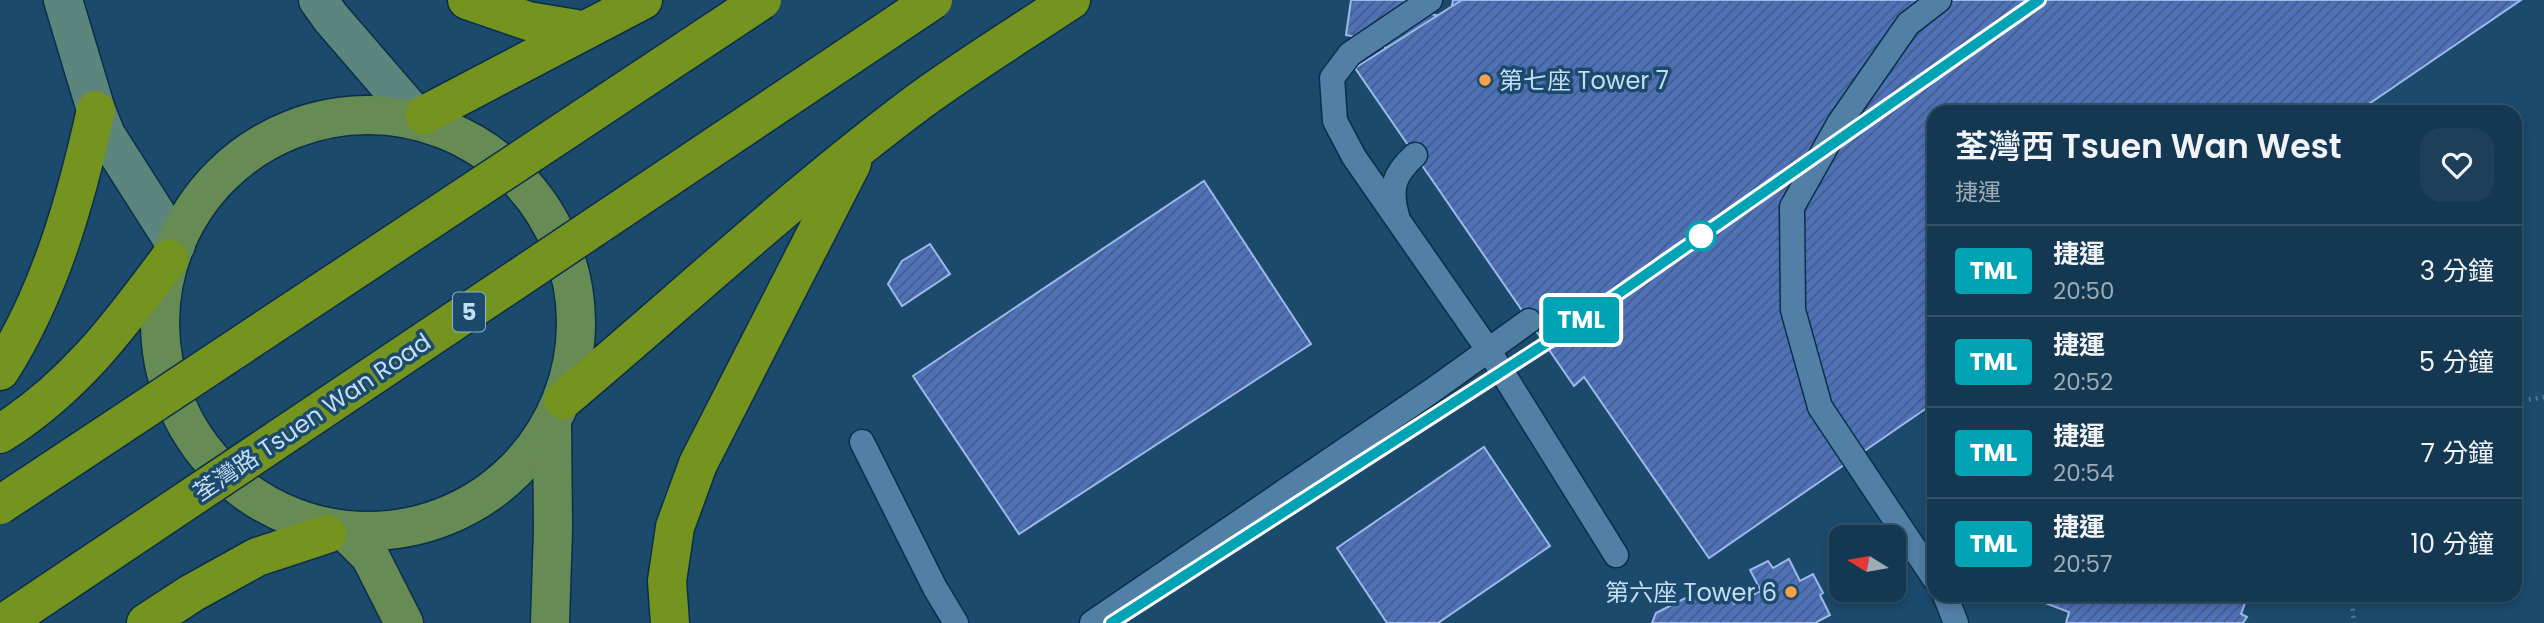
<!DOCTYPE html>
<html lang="zh-TW">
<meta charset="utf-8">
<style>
body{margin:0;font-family:Poppins,"Noto Sans TC",sans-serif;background:#1d3f58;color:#f1f3f6;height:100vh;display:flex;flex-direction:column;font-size:26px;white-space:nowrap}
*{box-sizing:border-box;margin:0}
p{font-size:23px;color:#9dacb7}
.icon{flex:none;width:38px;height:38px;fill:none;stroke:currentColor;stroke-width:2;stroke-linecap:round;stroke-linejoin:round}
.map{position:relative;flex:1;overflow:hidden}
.details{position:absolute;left:1927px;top:105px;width:595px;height:497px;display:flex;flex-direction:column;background:#143851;border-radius:21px;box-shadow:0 4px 10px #0003,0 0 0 2px #335268}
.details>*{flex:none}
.badge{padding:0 14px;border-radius:5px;font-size:24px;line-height:46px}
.needle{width:46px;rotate:281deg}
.controls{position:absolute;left:1829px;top:525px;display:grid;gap:14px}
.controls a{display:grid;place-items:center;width:77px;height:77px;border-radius:14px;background:#143851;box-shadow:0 4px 10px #0003,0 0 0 2px #335268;font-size:35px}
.map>.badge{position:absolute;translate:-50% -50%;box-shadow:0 0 0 4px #fff}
.round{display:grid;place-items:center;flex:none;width:74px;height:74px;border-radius:21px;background:#1d3f58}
.summary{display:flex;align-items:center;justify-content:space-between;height:119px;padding:0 28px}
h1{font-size:33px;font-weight:600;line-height:52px}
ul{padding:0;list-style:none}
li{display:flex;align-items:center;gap:21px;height:91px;padding:0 28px;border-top:2px solid #335268}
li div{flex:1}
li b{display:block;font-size:26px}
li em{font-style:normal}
li .badge{min-width:77px;font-weight:700;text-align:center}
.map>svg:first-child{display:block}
.building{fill:url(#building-hatch);stroke:#9fb8ea;stroke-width:2}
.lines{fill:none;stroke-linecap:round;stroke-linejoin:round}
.service-casing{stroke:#0b2f48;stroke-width:27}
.secondary-casing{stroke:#0b2f48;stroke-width:41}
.primary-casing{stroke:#0b2f48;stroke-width:41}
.motorway-casing{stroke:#0b2f48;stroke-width:41}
.path{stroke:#4e7795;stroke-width:4.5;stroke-dasharray:2 5;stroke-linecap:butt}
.service{stroke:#517fa5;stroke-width:24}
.secondary{stroke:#5c857d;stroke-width:38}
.primary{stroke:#668b55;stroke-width:38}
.motorway{stroke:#74931f;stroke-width:38}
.motorway-bridge-casing{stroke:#0b2f48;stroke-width:41;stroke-linecap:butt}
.motorway-bridge{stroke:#74931f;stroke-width:38}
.line-casing{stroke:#fff;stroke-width:16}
.line{stroke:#00a3b4;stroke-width:10}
.poi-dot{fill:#f7a248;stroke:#1b4a6c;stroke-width:2.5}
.stop-dot{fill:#fff;stroke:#00a3b4;stroke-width:3.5}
.labels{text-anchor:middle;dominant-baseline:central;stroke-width:7;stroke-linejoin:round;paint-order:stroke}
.shield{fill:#1b4a6c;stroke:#93b2ca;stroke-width:2}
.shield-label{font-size:23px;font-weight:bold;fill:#c6def3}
.poi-label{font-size:24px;fill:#c6def3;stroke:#1b4a6c;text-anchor:start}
.street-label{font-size:24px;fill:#c6def3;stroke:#1b4a6c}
</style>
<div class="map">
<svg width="2544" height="623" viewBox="0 0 2544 623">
<defs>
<pattern id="building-hatch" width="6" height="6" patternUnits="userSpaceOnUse" patternTransform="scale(1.75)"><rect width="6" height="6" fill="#4f71b8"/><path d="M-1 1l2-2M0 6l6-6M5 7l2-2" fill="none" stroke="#465c86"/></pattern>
</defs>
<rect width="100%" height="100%" fill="#1b4a6c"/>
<g class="building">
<polygon points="1351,0 1409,0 1407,11 1450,17 1453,0 1477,0 1473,22 1486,25 1488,15 1497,17 1500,0 1556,11 1551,37 1561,39 1565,18 1629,32 1626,46 1643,49 1636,82 1616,78 1615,82 1595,78 1594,83 1569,78 1554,160 1532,155 1534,140 1414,119 1414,113 1395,109 1402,77 1408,77 1411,55 1385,50 1385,46 1366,42 1367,39 1346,35"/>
<polygon points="1462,0 2521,0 2357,112 1934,112 1934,403 1709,558 1584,377 1574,386 1355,68"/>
<polygon points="1204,181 1311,344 1019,534 913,376"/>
<polygon points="930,244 950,274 902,306 888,284 902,261"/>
<polygon points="1484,447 1550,546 1438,623 1387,623 1337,548"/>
<polygon points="1789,559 1800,581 1813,574 1823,593 1820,595 1830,615 1815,623 1652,623 1656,613 1707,587 1730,594 1734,604 1761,591 1750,570 1768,561 1773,568"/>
<polygon points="2039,595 2248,595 2241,614 2247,617 2243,623 2066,623 2069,612 2037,600"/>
</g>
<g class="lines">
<g class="service-casing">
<g id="service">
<polyline points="1430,0 1350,54 1332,78 1335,121 1354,157 1489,351 1616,555"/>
<path d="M1397,216C1389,188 1394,174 1415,155"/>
<polyline points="862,442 935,588 956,623"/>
<polyline points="1934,578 1820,407 1793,310 1792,207 1840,122 1908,24 1939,0"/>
<polyline points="1945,595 1956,623"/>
<polyline points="1092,623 1433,390 1529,321"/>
</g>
</g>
<g class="secondary-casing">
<g id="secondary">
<polyline points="63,0 96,110 106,135 176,245"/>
<polyline points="318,0 331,18 413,113"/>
</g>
</g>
<g class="primary-casing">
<g id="primary">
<circle cx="368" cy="323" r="208"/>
<polyline points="349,535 370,556 404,623"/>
<polyline points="550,623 553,529 552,422"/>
</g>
</g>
<g class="motorway-casing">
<g id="motorway">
<polyline points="467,0 528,21 582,30"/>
<polyline points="424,115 643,0"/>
<path d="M0,371C50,293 76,200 96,110"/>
<path d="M563,400C682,300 796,193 921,100C969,65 1021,33 1071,0"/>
<path d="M0,434C73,388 118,328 169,259"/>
<polyline points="146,623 192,593 257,557 327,534"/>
<polyline points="670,623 667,581 675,527 698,464 852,163"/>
</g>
</g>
<g class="path">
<polyline points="2515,402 2544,397"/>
<polyline points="2354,595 2352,603 2354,623"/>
</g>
<use href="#service" class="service"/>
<use href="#secondary" class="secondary"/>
<use href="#primary" class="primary"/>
<use href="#motorway" class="motorway"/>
<g class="motorway-bridge-casing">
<g id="motorway-bridge">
<polyline points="0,505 762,0"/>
<polyline points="4,623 933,0"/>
</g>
</g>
<use href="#motorway-bridge" class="motorway-bridge"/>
</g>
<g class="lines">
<g class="line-casing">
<polyline id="line" points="1111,623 1562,333 2039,0"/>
</g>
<use href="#line" class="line"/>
</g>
<g class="poi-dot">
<circle cx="1485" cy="80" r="7"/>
<circle cx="1791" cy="592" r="7"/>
</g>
<circle class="stop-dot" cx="1701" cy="236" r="14"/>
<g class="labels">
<rect class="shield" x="453" y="292.5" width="32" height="39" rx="5"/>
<g class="shield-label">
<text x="469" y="312">5</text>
</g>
<g class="poi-label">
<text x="1499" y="80">第七座 Tower 7</text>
<text x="1777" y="592" text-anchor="end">第六座 Tower 6</text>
</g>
<g class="street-label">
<text transform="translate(312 417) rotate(-34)">荃灣路 Tsuen Wan Road</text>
</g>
</g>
</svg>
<div class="controls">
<a><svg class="needle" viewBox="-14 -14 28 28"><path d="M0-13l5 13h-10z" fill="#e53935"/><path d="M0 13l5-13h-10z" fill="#9dacb7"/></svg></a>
</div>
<b class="badge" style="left:1581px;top:320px;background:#00a3b4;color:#fff">TML</b>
<section class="details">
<div class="summary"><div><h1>荃灣西 Tsuen Wan West</h1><p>捷運</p></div><a class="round"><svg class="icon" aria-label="heart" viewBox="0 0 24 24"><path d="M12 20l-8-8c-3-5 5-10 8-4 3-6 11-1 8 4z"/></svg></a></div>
<ul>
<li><span class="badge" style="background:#00a3b4;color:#fff">TML</span><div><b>捷運</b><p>20:50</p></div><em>3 分鐘</em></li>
<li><span class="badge" style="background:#00a3b4;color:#fff">TML</span><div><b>捷運</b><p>20:52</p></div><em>5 分鐘</em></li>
<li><span class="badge" style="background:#00a3b4;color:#fff">TML</span><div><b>捷運</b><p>20:54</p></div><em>7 分鐘</em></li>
<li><span class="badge" style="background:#00a3b4;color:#fff">TML</span><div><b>捷運</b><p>20:57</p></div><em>10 分鐘</em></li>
</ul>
</section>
</div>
